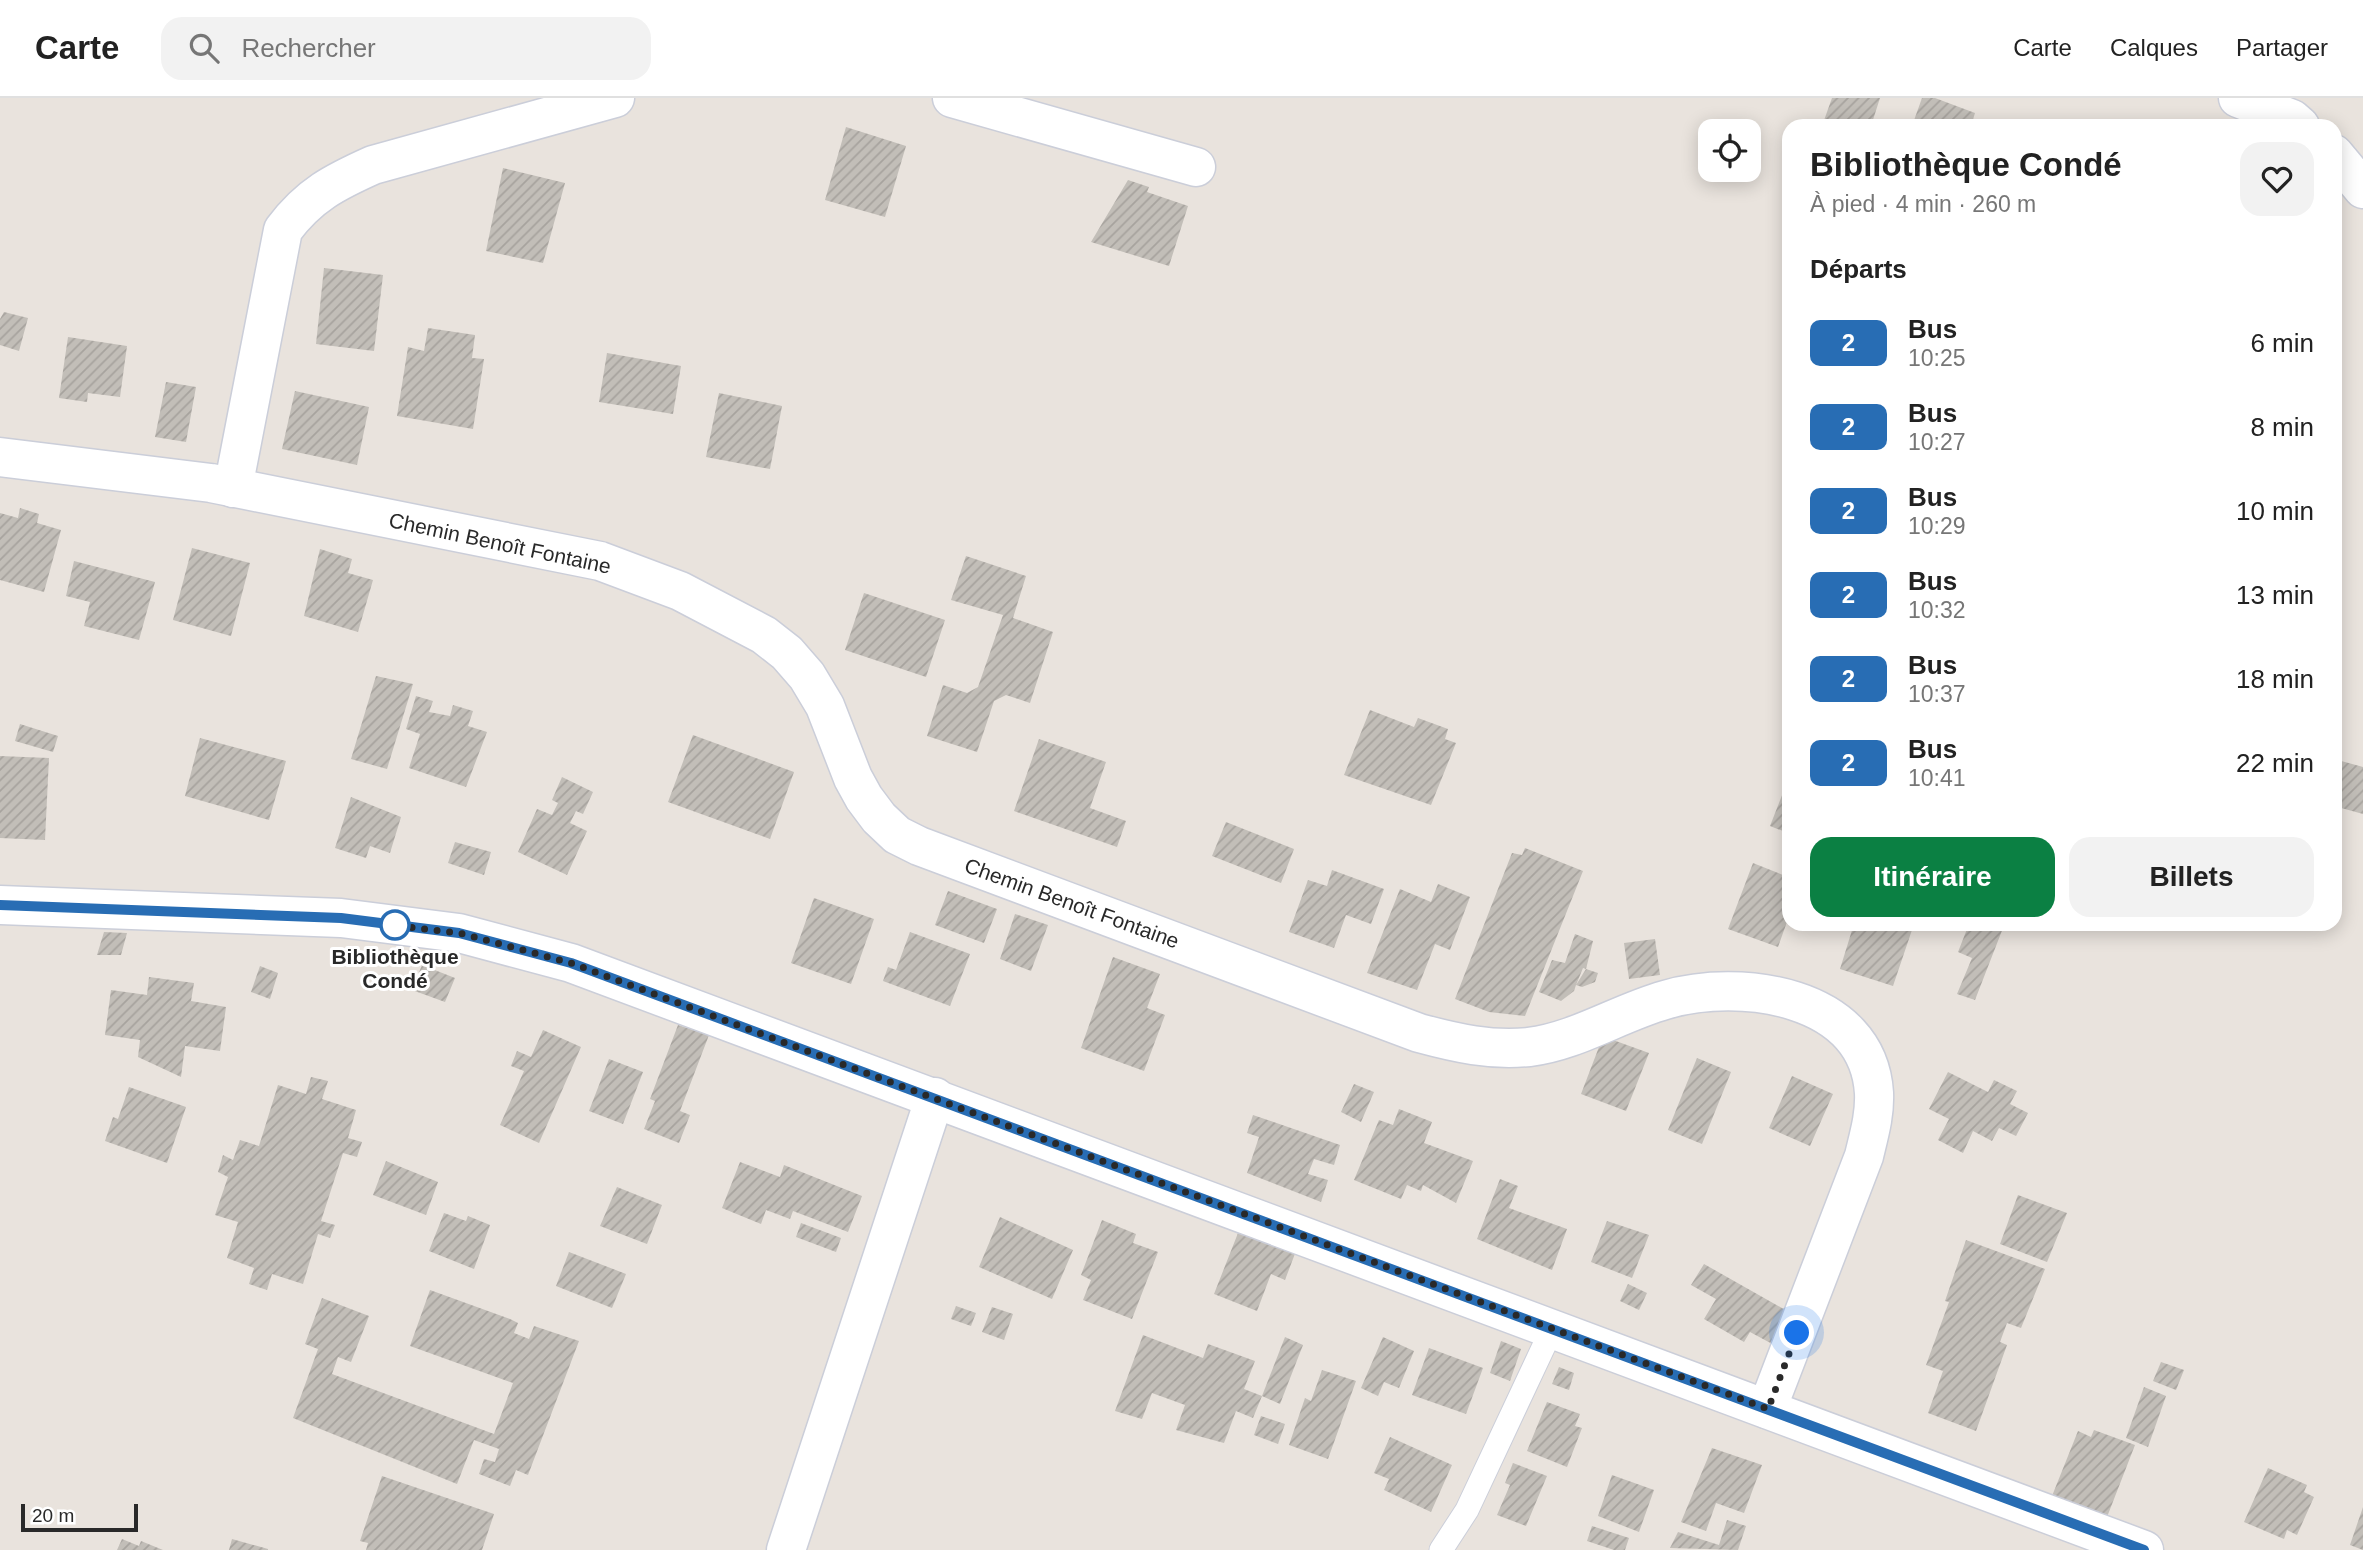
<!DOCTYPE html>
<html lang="fr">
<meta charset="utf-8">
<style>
body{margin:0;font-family:Helvetica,sans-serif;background:#f2f2f2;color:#222;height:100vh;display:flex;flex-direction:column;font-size:26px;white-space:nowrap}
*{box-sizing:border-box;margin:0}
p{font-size:23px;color:#767676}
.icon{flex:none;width:38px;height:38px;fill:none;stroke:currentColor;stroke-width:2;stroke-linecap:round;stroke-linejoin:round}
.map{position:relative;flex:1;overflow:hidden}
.drawer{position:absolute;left:1782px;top:21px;width:560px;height:812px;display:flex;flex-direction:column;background:#fff;border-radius:21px;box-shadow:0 4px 18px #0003}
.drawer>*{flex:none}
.badge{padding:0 14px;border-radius:10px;font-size:24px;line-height:46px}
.buttons{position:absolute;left:1698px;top:21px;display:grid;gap:14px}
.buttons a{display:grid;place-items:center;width:63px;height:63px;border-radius:14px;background:#fff;box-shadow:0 4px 18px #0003;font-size:35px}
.scale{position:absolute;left:21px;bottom:18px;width:117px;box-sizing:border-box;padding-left:7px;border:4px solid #292929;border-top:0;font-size:19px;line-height:24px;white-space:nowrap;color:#292929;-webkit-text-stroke:5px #fff;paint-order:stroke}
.you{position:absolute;width:35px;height:35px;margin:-18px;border:5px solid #fff;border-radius:50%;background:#1a73e8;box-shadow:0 0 0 10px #1a73e833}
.map>.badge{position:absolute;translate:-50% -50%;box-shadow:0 0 0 4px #fff}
h2{padding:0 28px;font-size:26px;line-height:63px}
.round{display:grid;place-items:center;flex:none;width:74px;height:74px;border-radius:21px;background:#f2f2f2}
.headline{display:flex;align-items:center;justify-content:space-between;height:119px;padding:0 28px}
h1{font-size:33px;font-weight:700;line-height:52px}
.primary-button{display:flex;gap:14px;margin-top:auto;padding:14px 28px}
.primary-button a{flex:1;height:80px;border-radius:21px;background:#0b8043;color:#fff;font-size:28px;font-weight:700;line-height:80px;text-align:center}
.primary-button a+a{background:#f2f2f2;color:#222}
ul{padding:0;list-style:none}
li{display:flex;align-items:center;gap:21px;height:84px;padding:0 28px}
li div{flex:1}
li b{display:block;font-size:26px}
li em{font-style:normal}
li .badge{min-width:77px;font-weight:700;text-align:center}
header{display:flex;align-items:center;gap:42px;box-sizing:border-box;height:98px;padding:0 35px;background:#fff;border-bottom:2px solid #e0e0e0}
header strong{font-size:33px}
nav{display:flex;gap:38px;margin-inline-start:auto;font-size:24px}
.search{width:490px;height:63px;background:#f2f2f2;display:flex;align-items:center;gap:18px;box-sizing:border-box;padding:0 24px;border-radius:21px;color:#767676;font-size:26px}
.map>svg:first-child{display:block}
.building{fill:url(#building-hatch)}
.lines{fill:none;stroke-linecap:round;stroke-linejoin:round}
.service-casing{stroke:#cbced9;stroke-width:25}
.minor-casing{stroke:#cbced9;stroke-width:41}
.tertiary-casing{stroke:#cbced9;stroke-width:41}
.service{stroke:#fff;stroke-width:23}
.minor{stroke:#fff;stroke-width:38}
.tertiary{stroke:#fff;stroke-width:38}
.line-casing{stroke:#fff;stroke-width:16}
.line{stroke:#286db4;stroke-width:10}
.walk{stroke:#292929;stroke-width:7;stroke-dasharray:0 12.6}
.stop-dot{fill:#fff;stroke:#286db4;stroke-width:3.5}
.labels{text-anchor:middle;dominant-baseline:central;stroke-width:6;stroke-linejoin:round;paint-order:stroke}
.street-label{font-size:21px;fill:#292929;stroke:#fff}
.stop-label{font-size:21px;font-weight:bold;fill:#292929;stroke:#fff}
</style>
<header>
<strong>Carte</strong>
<div class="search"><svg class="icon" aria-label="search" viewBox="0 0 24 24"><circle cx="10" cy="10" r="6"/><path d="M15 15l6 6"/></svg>Rechercher</div>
<nav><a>Carte</a><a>Calques</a><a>Partager</a></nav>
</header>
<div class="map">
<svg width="2363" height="1452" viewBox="0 0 2363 1452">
<defs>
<pattern id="building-hatch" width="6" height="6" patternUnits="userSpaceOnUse" patternTransform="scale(1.75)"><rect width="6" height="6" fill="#c2beb8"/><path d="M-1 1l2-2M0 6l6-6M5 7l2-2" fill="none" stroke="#a7a39e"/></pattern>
</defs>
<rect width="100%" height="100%" fill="#e9e3dd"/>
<g class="building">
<polygon points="1832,0 1880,0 1871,28 1822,28"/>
<polygon points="1922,0 1935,0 1975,15 1971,28 1912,28"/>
<polygon points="846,29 906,48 885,119 825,102"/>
<polygon points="503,70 565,85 543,165 486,153"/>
<polygon points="1128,82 1149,89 1147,94 1188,108 1169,168 1091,144"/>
<polygon points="324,170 383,177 374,253 316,246"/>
<polygon points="4,214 28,220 19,253 0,247 0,221"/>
<polygon points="428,230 475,237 472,260 484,261 473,331 397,318 408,249 424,253"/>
<polygon points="68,239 127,248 120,299 88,295 87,304 59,300"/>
<polygon points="607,255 681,268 673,316 599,304"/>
<polygon points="166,284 196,289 186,344 155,339"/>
<polygon points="295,293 369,309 357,367 282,351"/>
<polygon points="719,295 782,308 770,371 706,359"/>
<polygon points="20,410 39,416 37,425 61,432 44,494 0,482 0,415 18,420"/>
<polygon points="192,450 250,465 231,538 173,522"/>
<polygon points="320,451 352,461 348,475 373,482 358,534 304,518"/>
<polygon points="966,458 1026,478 1013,520 1053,534 1030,605 1006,597 994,603 977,654 927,638 943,587 967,595 978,589 1003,517 951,502"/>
<polygon points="74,463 155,484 139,542 84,528 90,504 66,498"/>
<polygon points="864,495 945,522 926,579 845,552"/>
<polygon points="376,578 413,586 387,671 351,661"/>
<polygon points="416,598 433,603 429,614 450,618 453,607 473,613 468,628 487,634 466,689 409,670 420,636 406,631"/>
<polygon points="1370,612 1414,629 1418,620 1448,631 1445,641 1456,645 1431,707 1344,677"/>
<polygon points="20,626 58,638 53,654 15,643"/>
<polygon points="693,637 794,674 770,741 668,704"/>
<polygon points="200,640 286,663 269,722 185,698"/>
<polygon points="1039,641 1106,664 1090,710 1126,723 1117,749 1014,713"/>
<polygon points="0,658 49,660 45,742 0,740"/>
<polygon points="2334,661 2363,669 2363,716 2334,708"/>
<polygon points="562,679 593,694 583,716 576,713 570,725 587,733 567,777 518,754 537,711 552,717 558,705 552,702"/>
<polygon points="1788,682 1788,735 1770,728"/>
<polygon points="351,699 401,719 390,755 370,748 366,760 335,750"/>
<polygon points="1226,724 1294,751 1281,785 1212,758"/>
<polygon points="455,744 491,754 484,777 448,765"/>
<polygon points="1525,750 1583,773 1525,918 1489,914 1455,901 1512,755 1522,757"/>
<polygon points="1753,765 1788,779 1788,821 1778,849 1728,831"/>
<polygon points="1332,772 1384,791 1371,826 1346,817 1334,850 1289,834 1308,782 1327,788"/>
<polygon points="1438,786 1470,799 1450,852 1435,846 1417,892 1367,875 1400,791 1431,804"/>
<polygon points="948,793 997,811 984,845 935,827"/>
<polygon points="814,800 874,821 851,886 791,865"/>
<polygon points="1015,816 1048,827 1031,873 1000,861"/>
<polygon points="1847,826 1914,826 1893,888 1840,871 1853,829"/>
<polygon points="1969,826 1993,826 2003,830 1975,902 1957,896 1972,860 1958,854"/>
<polygon points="104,834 127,835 121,857 97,857"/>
<polygon points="910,834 970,856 950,908 883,883 888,869 896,872"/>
<polygon points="1575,836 1593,843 1586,871 1583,870 1576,887 1586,871 1598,875 1595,884 1582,889 1576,887 1574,893 1561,903 1539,894 1552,862 1565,865"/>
<polygon points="1655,841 1660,877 1629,881 1624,845"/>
<polygon points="1113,859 1160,876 1147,910 1165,917 1144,973 1081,950"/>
<polygon points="422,867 455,880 445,904 412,892"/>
<polygon points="260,868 278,875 270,901 251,894"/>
<polygon points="149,879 194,885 191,903 226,909 220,953 185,948 181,979 138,959 140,942 105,937 111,892 147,897"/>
<polygon points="678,927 709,937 680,1013 690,1017 679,1045 644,1031 655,1003 650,1001"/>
<polygon points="543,932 581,949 539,1045 500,1027 524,973 511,968 517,953 531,959"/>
<polygon points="1613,942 1649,955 1626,1013 1581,996 1599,949"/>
<polygon points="1697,960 1731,974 1702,1046 1668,1032"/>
<polygon points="609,961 643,974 623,1026 589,1013"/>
<polygon points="1948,974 1988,994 1994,982 2017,993 2010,1006 2028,1015 2016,1038 1999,1030 1992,1043 1973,1033 1963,1055 1938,1042 1949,1021 1929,1011"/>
<polygon points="1792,978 1833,996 1810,1048 1769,1030"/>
<polygon points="311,979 328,983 322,1001 356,1012 348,1040 362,1044 357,1059 343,1055 321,1123 335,1127 330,1140 318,1136 303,1186 272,1176 267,1192 249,1186 254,1170 227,1160 238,1124 215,1117 228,1079 218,1074 223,1057 233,1062 240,1042 259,1048 278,987 306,996"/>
<polygon points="1354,986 1374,994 1361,1024 1341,1014"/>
<polygon points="129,989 186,1009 167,1065 105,1043 113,1019 118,1021"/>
<polygon points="1399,1011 1432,1024 1424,1045 1473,1063 1456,1105 1423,1087 1421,1093 1407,1087 1401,1101 1354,1082 1379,1022 1393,1027"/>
<polygon points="1253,1017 1340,1047 1334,1067 1314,1061 1308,1076 1328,1082 1321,1104 1247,1075 1259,1039 1247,1035"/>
<polygon points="386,1063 438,1084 426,1117 373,1097"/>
<polygon points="740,1064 780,1079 784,1067 862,1098 848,1134 793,1113 790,1121 766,1112 761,1126 722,1110"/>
<polygon points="1500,1081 1518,1088 1509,1110 1567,1131 1552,1172 1477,1141"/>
<polygon points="617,1089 662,1107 647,1146 600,1128"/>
<polygon points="2018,1097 2067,1115 2047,1164 2000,1146"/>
<polygon points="444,1115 466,1123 468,1118 490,1127 474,1171 429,1153"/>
<polygon points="1000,1119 1073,1152 1052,1201 979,1169"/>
<polygon points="1102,1122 1136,1136 1133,1145 1158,1154 1132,1221 1083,1202 1091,1182 1081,1177"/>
<polygon points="1607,1123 1649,1137 1632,1180 1591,1164"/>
<polygon points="801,1125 841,1140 836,1154 796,1139"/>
<polygon points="1240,1130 1296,1153 1285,1182 1271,1176 1257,1213 1214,1196"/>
<polygon points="1966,1142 2045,1171 2021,1230 2007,1225 2000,1244 2007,1247 1976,1333 1928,1315 1943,1273 1926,1267 1949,1204 1945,1203"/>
<polygon points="569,1154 626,1176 612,1210 556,1188"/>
<polygon points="1704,1166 1789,1214 1776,1248 1750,1234 1744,1244 1704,1221 1716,1201 1691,1187"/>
<polygon points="1628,1186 1647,1195 1639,1212 1620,1203"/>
<polygon points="430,1192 510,1221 518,1225 514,1235 529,1241 534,1228 579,1243 528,1377 516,1372 510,1388 479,1376 484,1361 495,1364 499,1351 474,1342 457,1386 293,1320 318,1251 305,1246 322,1200 369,1218 351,1264 338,1259 332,1276 494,1336 513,1285 410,1248"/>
<polygon points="956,1208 976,1215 971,1228 951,1221"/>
<polygon points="992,1209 1013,1216 1004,1242 982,1234"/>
<polygon points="1143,1237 1203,1260 1208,1246 1255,1263 1244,1291 1262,1298 1253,1320 1236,1313 1224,1345 1176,1332 1185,1307 1152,1295 1142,1321 1115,1313"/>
<polygon points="1285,1239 1303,1247 1280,1306 1262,1298"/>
<polygon points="1383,1239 1414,1253 1399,1290 1384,1284 1378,1298 1361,1290"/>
<polygon points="1501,1243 1521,1251 1510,1283 1490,1275"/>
<polygon points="1429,1250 1483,1270 1466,1316 1412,1297"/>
<polygon points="2161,1264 2184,1272 2176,1292 2153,1283"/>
<polygon points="1559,1269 1574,1275 1569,1292 1552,1286"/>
<polygon points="1322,1272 1356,1283 1328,1361 1289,1347 1305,1300 1311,1303"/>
<polygon points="2144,1289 2166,1298 2148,1349 2126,1340"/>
<polygon points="1547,1304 1580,1316 1575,1328 1582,1330 1567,1369 1527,1353"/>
<polygon points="1261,1318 1285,1326 1278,1346 1254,1337"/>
<polygon points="2094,1332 2135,1347 2107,1419 2052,1398 2078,1333 2091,1339"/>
<polygon points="1390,1339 1452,1367 1431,1414 1384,1392 1389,1381 1374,1375"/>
<polygon points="1712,1350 1762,1367 1744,1415 1716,1405 1706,1433 1681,1424"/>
<polygon points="1513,1365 1547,1378 1526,1428 1497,1417 1510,1387 1505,1385"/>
<polygon points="2268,1370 2307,1387 2304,1394 2314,1399 2297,1437 2287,1432 2284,1441 2244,1424"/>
<polygon points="1612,1377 1654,1392 1639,1434 1598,1418"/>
<polygon points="382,1378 494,1416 482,1452 366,1452 368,1445 360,1443"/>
<polygon points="2363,1409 2363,1452 2350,1447"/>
<polygon points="1727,1422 1746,1428 1738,1452 1670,1450 1678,1434 1719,1447"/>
<polygon points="1592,1428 1629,1440 1625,1452 1614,1452 1587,1443"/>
<polygon points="122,1441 139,1448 141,1443 163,1452 117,1452"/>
<polygon points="232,1441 268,1451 268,1452 229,1452"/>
</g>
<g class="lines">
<g class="service-casing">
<polyline id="service" points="1441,1452 1467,1412 1551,1233"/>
</g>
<g class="minor-casing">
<g id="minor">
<polyline points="952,0 1196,69"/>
<polyline points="2238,0 2292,21 2300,28"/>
<polyline points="2334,56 2363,91"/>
<path d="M0,359L211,385L600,463L680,493L764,537L787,555L807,578L825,608L853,680L864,700L879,720L897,737L919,748L1419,935C1456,945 1491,953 1529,949C1577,943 1619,915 1665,902C1739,880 1868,896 1874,995C1875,1017 1869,1037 1864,1058L1767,1311"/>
<path d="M233,390L283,132C309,97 335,84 373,67L615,0"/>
<polyline points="786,1452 935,999"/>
</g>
</g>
<g class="tertiary-casing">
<polyline id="tertiary" points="0,807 341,820 459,835 571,865 2144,1452"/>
</g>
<use href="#service" class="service"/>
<use href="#minor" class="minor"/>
<use href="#tertiary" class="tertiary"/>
</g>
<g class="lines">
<g class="line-casing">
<polyline id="line" points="0,807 341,820 459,835 571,865 2144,1452"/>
</g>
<use href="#line" class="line"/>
<polyline class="walk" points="395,827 391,827 459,835 571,865 1768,1311 1797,1235"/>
</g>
<circle class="stop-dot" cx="395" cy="827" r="14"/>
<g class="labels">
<g class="street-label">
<text transform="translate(500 445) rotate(12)">Chemin Benoît Fontaine</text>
<text transform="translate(1072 805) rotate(20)">Chemin Benoît Fontaine</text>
</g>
<g class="stop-label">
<text x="395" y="858">Bibliothèque<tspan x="395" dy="24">Condé</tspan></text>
</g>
</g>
</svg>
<div class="buttons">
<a><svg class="icon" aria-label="locate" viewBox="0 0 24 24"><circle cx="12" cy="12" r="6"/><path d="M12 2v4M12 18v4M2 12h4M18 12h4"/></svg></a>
</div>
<div class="scale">20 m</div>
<div class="you" style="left:1797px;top:1235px"></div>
<section class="drawer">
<div class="headline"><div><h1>Bibliothèque Condé</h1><p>À pied · 4 min · 260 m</p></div><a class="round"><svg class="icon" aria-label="heart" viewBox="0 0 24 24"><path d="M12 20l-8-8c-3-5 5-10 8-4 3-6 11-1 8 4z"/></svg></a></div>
<h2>Départs</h2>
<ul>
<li><span class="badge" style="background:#286db4;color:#fff">2</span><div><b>Bus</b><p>10:25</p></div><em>6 min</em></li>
<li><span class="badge" style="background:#286db4;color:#fff">2</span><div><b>Bus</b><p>10:27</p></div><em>8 min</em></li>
<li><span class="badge" style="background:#286db4;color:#fff">2</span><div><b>Bus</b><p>10:29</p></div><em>10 min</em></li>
<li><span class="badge" style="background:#286db4;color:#fff">2</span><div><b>Bus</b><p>10:32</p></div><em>13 min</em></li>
<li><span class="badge" style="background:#286db4;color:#fff">2</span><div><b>Bus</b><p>10:37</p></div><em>18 min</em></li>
<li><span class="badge" style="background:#286db4;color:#fff">2</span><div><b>Bus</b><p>10:41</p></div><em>22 min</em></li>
</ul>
<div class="primary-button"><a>Itinéraire</a><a>Billets</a></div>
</section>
</div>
